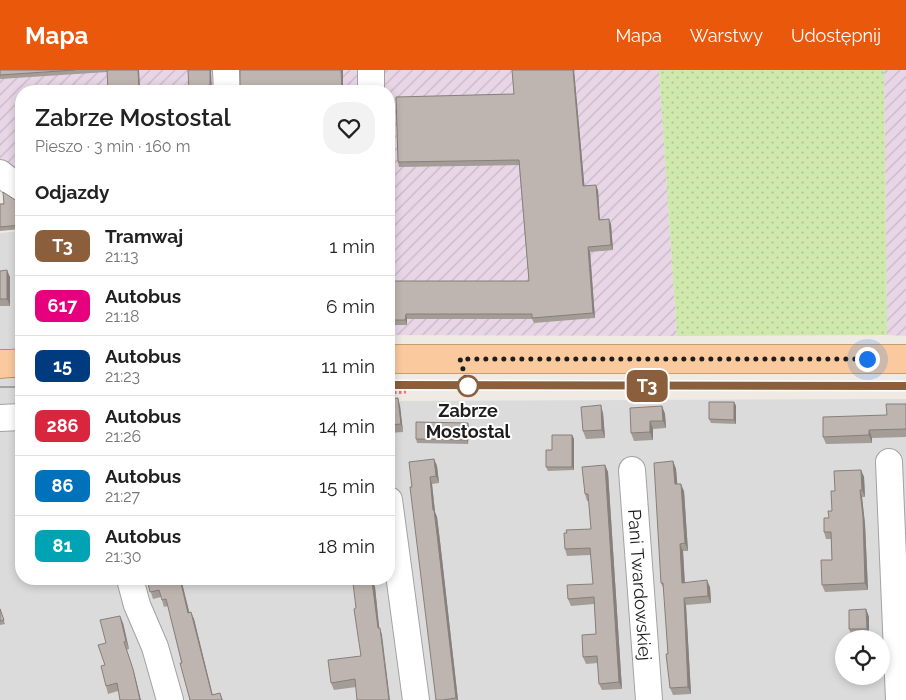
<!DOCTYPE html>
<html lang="pl">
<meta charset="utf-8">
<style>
body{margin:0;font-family:Raleway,sans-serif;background:#f2f2f2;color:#222;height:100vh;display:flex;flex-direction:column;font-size:19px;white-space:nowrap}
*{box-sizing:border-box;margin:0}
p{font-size:16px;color:#767676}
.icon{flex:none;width:28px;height:28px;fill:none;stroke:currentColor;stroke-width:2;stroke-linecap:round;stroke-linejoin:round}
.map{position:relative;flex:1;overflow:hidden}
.drawer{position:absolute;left:15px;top:15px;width:380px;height:500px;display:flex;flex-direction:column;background:#fff;border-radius:20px;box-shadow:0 2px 8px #0003}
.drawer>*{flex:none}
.badge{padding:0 10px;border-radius:8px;font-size:18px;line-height:32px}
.controls{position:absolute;left:835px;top:560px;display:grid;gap:10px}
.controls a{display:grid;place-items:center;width:55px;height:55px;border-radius:50%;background:#fff;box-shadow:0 2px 8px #0003;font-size:25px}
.you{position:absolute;width:25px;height:25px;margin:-12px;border:4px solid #fff;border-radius:50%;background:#1a73e8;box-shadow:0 0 0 8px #1a73e833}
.map>.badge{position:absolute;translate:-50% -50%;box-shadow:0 0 0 2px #fff}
h2{padding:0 20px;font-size:19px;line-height:45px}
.round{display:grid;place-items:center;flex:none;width:52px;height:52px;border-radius:20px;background:#f2f2f2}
.head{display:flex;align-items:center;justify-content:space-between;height:85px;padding:0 20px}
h1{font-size:24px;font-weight:600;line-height:38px}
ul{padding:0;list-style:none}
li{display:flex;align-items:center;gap:15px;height:60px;padding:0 20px;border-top:1px solid #e0e0e0}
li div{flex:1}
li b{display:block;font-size:19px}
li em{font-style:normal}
li .badge{min-width:55px;font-weight:700;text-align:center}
header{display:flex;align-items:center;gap:30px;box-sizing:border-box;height:70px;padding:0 25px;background:#ea580c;color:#fff}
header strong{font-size:24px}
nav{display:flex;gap:28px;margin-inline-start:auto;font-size:18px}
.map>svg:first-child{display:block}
.residential{fill:#dcdbdb;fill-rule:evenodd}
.industrial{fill:url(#industrial-furrows)}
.grass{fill:url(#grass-dots)}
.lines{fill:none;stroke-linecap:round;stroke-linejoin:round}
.minor-casing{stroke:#a2a2a2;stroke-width:28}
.major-casing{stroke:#955703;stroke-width:29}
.path{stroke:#f76e6d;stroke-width:3;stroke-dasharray:2.5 2.5;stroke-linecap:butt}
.minor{stroke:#fff;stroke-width:26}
.major{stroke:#faca9e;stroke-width:28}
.tram{stroke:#6c6c6c;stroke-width:1}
.wall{fill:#a49c97}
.shaded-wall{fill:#867f7b}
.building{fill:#bfb5b0;stroke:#867f7b}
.line-casing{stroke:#fff;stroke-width:11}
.line{stroke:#8b5e3c;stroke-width:8}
.walk{stroke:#1e1e1e;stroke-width:5;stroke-dasharray:0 9}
.stop-dot{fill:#fff;stroke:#8b5e3c;stroke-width:2.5}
.labels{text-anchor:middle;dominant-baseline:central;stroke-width:4;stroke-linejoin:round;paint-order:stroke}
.stop-label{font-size:18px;font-weight:bold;fill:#1e1e1e;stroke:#fff}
.street-label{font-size:18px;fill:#1e1e1e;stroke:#fff}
</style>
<header>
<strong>Mapa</strong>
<nav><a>Mapa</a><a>Warstwy</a><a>Udostępnij</a></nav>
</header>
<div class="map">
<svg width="906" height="630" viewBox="0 0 906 630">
<defs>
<pattern id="industrial-furrows" width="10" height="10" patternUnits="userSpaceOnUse" patternTransform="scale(1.25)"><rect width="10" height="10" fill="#e8d6e6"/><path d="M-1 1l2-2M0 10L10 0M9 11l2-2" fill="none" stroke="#c7b7c5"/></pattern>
<pattern id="grass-dots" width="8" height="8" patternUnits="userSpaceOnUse" patternTransform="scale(1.25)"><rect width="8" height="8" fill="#cfe8ab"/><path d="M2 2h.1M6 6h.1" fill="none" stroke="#b1c793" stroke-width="1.8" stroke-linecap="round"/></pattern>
</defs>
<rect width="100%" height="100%" fill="#efeae4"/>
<path class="residential" d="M21,161V509H389V331L906,329V630H0V163ZM844,569H881V606H844Z"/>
<g class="industrial">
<polygon points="0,0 659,0 677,266 389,265 389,21 21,21 21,113 0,94"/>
<polygon points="884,0 906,0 906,266 887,265"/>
</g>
<polygon class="grass" points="659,0 884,0 887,265 677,266"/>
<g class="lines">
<g class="minor-casing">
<g id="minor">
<polyline points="226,0 227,21"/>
<polyline points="371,0 371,21"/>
<polyline points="0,103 21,120"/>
<polyline points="0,348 21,347"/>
<polyline points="889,392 899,630"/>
<path id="s1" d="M632,400L649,630"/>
<polyline points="389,430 416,630"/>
<polyline points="130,509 137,535 155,577 170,630"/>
</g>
</g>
<g class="major-casing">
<g id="major">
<polyline points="389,289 906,289"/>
<polyline points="0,294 21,293"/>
</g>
</g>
<polyline class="path" points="389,323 406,322"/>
<use href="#minor" class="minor"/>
<use href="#major" class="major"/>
<g class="tram">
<polyline points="389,315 906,315"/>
<polyline points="0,317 21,317"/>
</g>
</g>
<g class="wall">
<polygon points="0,0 139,0 140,21 108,21 107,2 0,9"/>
<polygon points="512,0 574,0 584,116 598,120 600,150 611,154 613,180 590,182 595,248 534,253 532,249 407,249 407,255 394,255 392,250 392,211 529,211 519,95 399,97 398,92 514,24"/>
<polygon points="21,130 21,159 0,161 0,134"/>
<polygon points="0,201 10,207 10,236 0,236"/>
<polygon points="389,329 400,336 403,362 389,363"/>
<polygon points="734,332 736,336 736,354 711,353 709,349"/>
<polygon points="906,334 906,367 872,368 872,373 826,374 823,367 887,345"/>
<polygon points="662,336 665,344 666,358 653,359 653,370 634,371 631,363"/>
<polygon points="603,343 605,368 586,369 583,361"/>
<polygon points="469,357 468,374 417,373 416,369"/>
<polygon points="572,365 574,369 574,400 548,401 546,397 552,380"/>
<polygon points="434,389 437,396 439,413 432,414 435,442 437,447 440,471 458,630 436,630 412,417"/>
<polygon points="673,391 676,399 677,414 684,421 688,481 683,481 685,512 710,517 711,533 686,535 691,624 673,625 670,618 664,520 661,513"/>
<polygon points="605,395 608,402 622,619 602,620 599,614 598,593 586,594 583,587 596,564 594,534 571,536 568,529 593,514 591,485 567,486 565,479 591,459 589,431 587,431 585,424"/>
<polygon points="861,400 864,407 865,427 862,427 865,454 868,520 825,522 822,515 832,490 831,469 826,469 824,462 829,448 832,441 835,421"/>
<polygon points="147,509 181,509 189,542 194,549 212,625 220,623 223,630 190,630 168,536 164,537 161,527 153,529"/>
<polygon points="372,511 375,517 379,558 382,565 356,617 334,620 331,613 361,586 356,538"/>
<polygon points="0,538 5,554 0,555"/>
<polygon points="866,539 869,547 869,567 852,567 849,559"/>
<polygon points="123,553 129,579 126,580 135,606 118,621 108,624 106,616 105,595 106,573"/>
<polygon points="851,606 871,606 871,613 854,614"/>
</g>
<g class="shaded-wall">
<polygon points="138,0 139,0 140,21 139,21"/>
<polygon points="210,0 211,0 212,21 210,17"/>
<polygon points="341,0 343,0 343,21 342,21"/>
<polygon points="573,0 574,0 585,121 583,116"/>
<polygon points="596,115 598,120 600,155 599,150"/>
<polygon points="609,149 611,154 613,180 611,175"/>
<polygon points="588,177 590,182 595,248 593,243"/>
<polygon points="7,200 10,207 10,236 7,229"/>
<polygon points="406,244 407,249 407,255 405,250"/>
<polygon points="398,328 400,336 403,362 401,354"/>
<polygon points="734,332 736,336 736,354 734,350"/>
<polygon points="601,335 603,343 605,368 602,360"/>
<polygon points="662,336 665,344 666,358 663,351"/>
<polygon points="650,351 653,359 653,370 650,362"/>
<polygon points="468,353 469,357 468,374 467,370"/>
<polygon points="869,360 872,368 872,373 869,365"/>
<polygon points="572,365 574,369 574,400 572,397"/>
<polygon points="434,389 437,396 439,413 436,406"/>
<polygon points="673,391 676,399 678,421 675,414"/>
<polygon points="605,395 608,402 622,619 619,612"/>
<polygon points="861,400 864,407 865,427 862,420"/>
<polygon points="430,407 432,414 435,442 437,447 440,471 458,630 457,630 456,628 433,440"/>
<polygon points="681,414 684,421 688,481 685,473"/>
<polygon points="860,420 862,427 865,454 868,520 865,513"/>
<polygon points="680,474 683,481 685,520 682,513"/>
<polygon points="180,509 181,509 191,549 188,543"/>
<polygon points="707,510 710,517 711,533 708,526"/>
<polygon points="372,511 375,517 380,565 378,558"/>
<polygon points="684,528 686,535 691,624 688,617"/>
<polygon points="866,539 869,547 869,567 867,559"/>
<polygon points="191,542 194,549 214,630 212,625"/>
<polygon points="120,546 123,553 129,579 126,571"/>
<polygon points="380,558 382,565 390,630 389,630"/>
<polygon points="124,572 135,606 141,630 140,630"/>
<polygon points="868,606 871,606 871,613"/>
</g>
<g class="building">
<polygon points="0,0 75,0 0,5"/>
<polygon points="107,0 138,0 139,21 108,21"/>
<polygon points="188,0 210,0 210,17 212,21 189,21"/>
<polygon points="240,0 341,0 342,21 239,21 240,17"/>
<polygon points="512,0 573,0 583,116 596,115 599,150 609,149 611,175 588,177 593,243 532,248 532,244 406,244 405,250 392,250 392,211 529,211 519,90 398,92 396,27 514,24"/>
<polygon points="3,122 17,131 21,130 21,155 0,157 0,134 4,134"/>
<polygon points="21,181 21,213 19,213 17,182"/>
<polygon points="7,200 7,229 0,229 0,201"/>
<polygon points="398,328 401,354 389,355 389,329"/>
<polygon points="709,332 734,332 734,350 709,349"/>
<polygon points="886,334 906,334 906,359 869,360 869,365 823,367 823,347 887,345"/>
<polygon points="601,335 602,360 583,361 581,337"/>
<polygon points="662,336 663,351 650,351 650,362 631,363 630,338"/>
<polygon points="416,352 468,353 467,370 416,369"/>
<polygon points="552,365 572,365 572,397 546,397 546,380 552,380"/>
<polygon points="434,389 436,406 430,407 433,440 434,440 437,464 456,628 443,630 436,630 410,417 412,417 409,392"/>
<polygon points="673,391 675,414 681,414 685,473 680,474 682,513 707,510 708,526 684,528 688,617 670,618 666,584 668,584 663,513 661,513 654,393"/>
<polygon points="605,395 619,612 599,614 597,586 583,587 582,565 596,564 594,527 568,529 567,515 593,514 590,478 565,479 564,463 567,463 566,460 591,459 588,424 585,424 582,397"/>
<polygon points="861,400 862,420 860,420 863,447 865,513 822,515 821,490 832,490 831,462 824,462 824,448 829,448 828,441 832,441 831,421 835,421 834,401"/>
<polygon points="147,509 180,509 188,543 191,542 212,625 220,623 222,630 190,630 180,593 182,593 166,529 162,530 159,520 150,522"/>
<polygon points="372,511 378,558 380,558 389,630 357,630 355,609 331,613 328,590 361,586 354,539 356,538 353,513"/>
<polygon points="0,539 4,550 0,551"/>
<polygon points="866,539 867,559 849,559 849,540"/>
<polygon points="120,546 126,571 124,572 133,599 140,630 120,630 117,613 106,616 101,596 105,595 98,575 106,573 100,550"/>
</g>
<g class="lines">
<g class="line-casing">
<polyline id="line" points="389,315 906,316"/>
</g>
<use href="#line" class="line"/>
<polyline class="walk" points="468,316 460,289 867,289"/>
</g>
<circle class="stop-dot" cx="468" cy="316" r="10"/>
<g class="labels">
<g class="stop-label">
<text x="468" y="340">Zabrze<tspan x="468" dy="21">Mostostal</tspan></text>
</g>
<g class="street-label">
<text stroke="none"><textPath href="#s1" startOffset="115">Pani Twardowskiej</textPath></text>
</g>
</g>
</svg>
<div class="controls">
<a><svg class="icon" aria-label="locate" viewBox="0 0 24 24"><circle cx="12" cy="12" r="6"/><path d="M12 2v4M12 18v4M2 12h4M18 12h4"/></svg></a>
</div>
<div class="you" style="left:867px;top:289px"></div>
<b class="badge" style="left:647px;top:316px;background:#8b5e3c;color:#fff">T3</b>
<section class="drawer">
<div class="head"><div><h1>Zabrze Mostostal</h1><p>Pieszo · 3 min · 160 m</p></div><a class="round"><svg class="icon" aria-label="heart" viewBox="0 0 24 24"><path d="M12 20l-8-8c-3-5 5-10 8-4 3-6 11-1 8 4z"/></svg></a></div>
<h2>Odjazdy</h2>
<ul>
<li><span class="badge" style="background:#8b5e3c;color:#fff">T3</span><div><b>Tramwaj</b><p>21:13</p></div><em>1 min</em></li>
<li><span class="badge" style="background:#e6007e;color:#fff">617</span><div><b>Autobus</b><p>21:18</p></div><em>6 min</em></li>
<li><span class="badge" style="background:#003b80;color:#fff">15</span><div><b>Autobus</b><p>21:23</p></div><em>11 min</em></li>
<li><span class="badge" style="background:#d7263d;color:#fff">286</span><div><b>Autobus</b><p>21:26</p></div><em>14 min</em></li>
<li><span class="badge" style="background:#0072bc;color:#fff">86</span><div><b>Autobus</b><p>21:27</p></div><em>15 min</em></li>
<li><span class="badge" style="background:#00a3b4;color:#fff">81</span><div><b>Autobus</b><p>21:30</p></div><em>18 min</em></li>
</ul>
</section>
</div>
